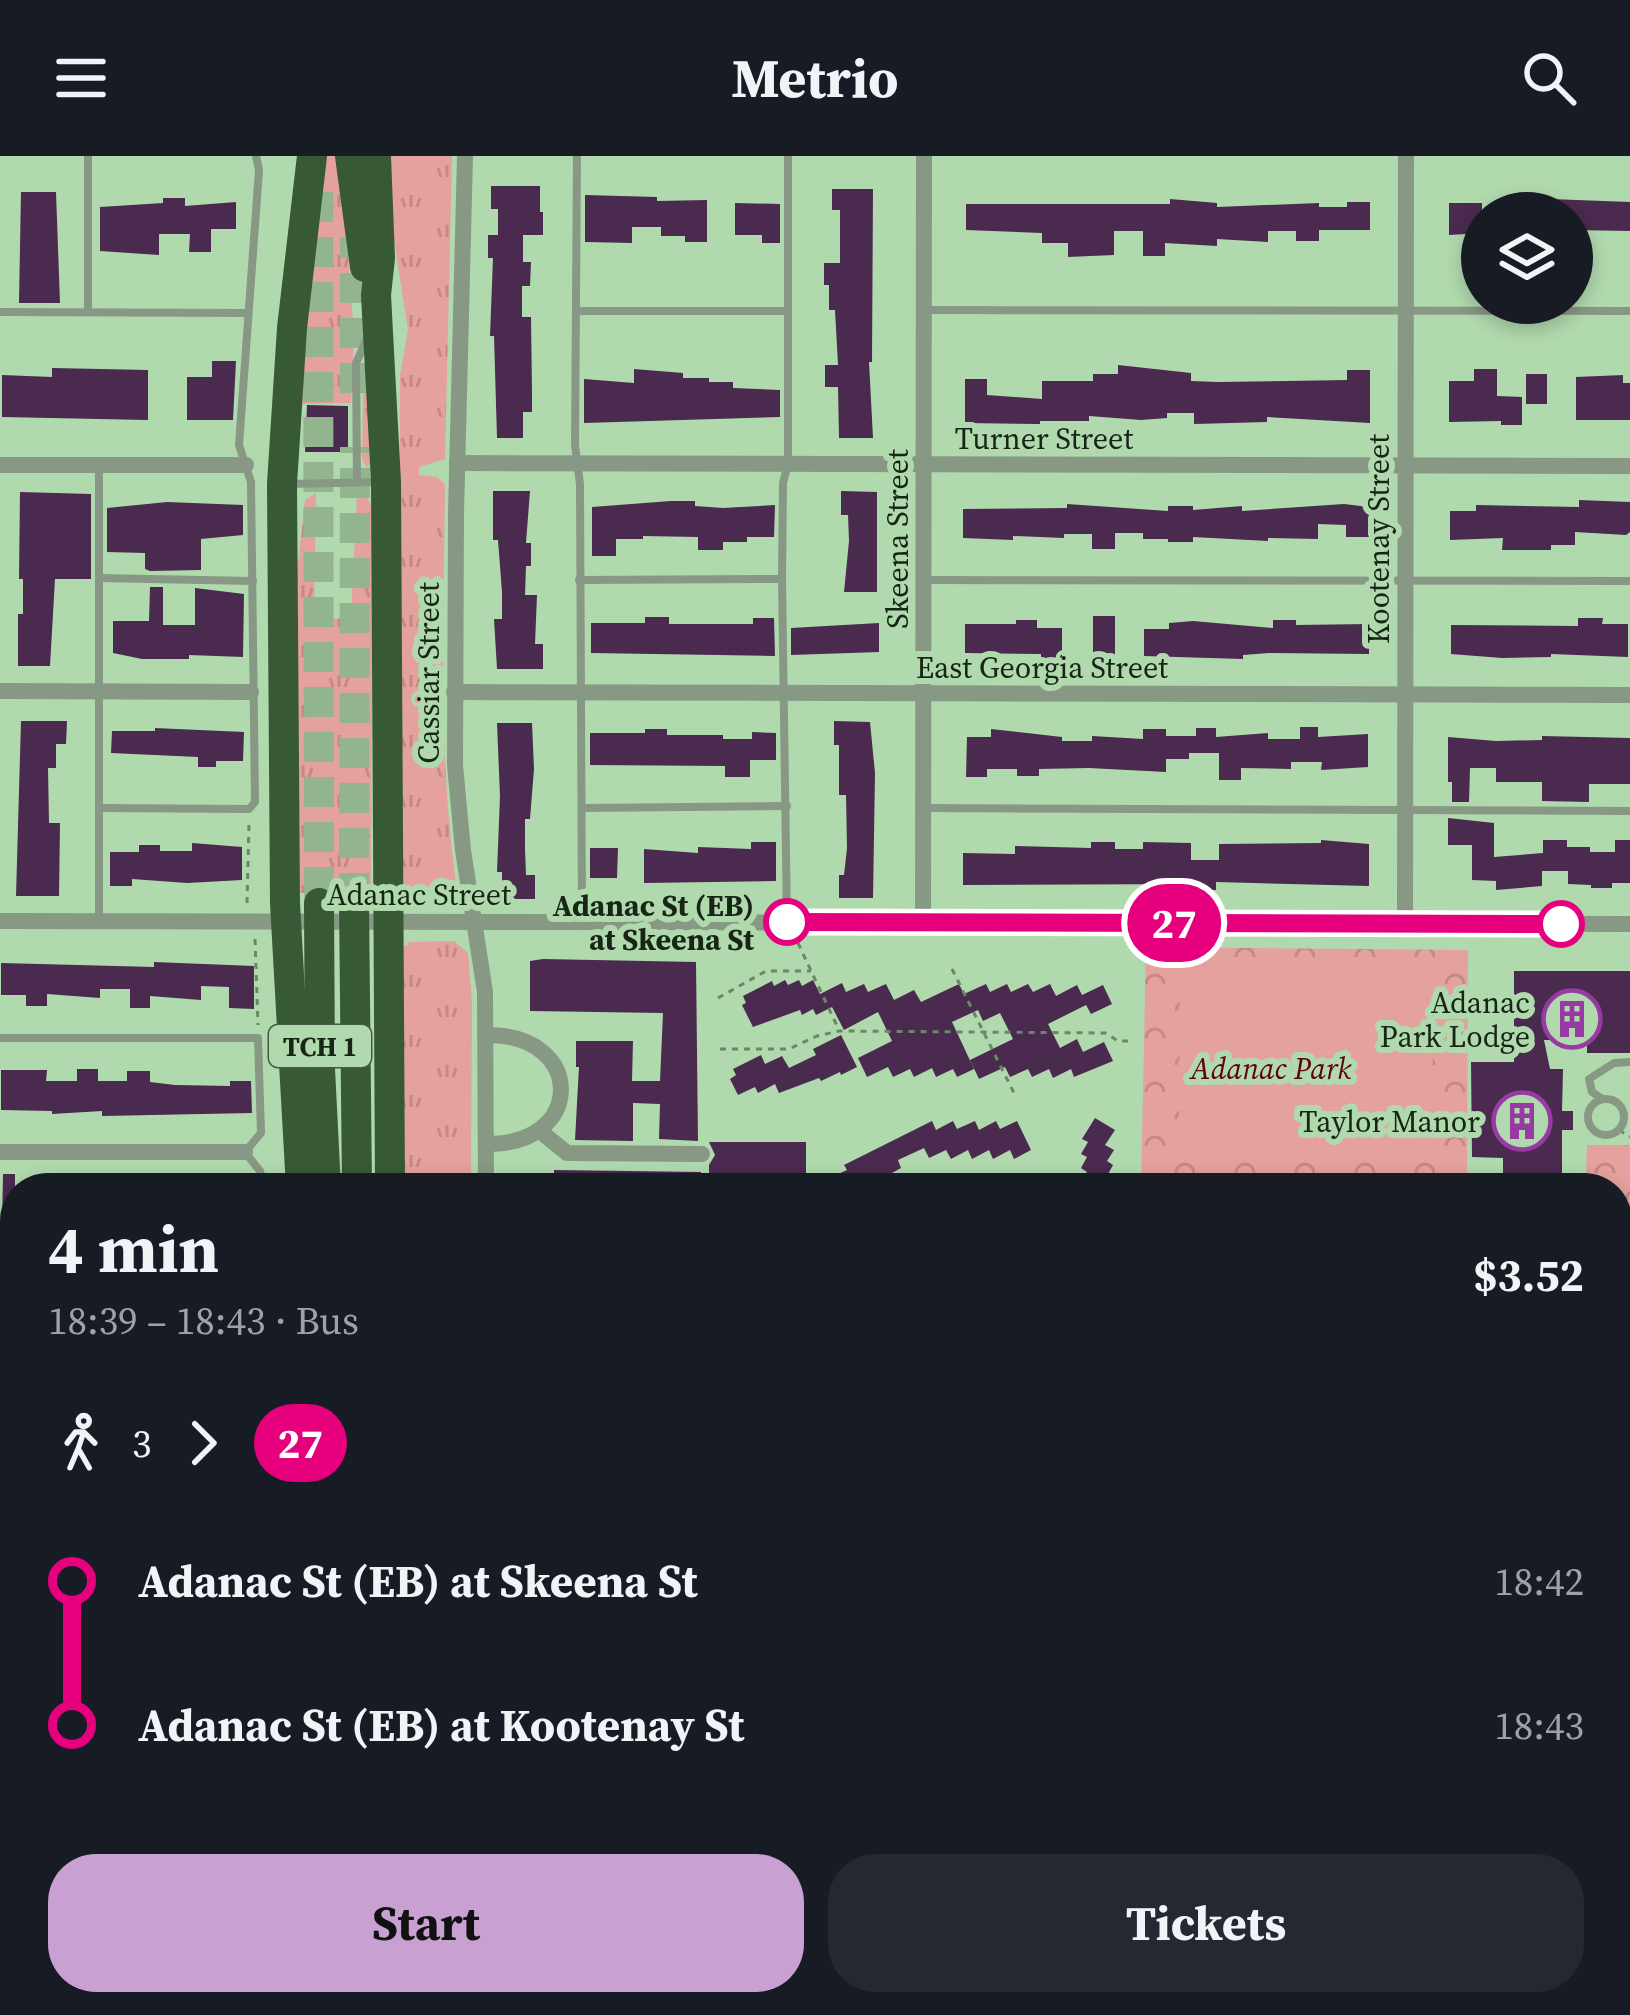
<!DOCTYPE html>
<meta charset="utf-8">
<style>
body{margin:0;font-family:"Source Serif 4",serif;background:#242831;color:#f1f3f6;height:100vh;display:flex;flex-direction:column;font-size:45px;white-space:nowrap}
*{box-sizing:border-box;margin:0}
p{font-size:39px;color:#9ea1a6}
.icon{flex:none;width:66px;height:66px;fill:none;stroke:currentColor;stroke-width:2;stroke-linecap:round;stroke-linejoin:round}
.map{position:relative;flex:1;overflow:hidden}
.side{position:absolute;left:0px;top:1017px;width:1632px;height:843px;display:flex;flex-direction:column;background:#171b24;border-radius:48px 48px 0 0;box-shadow:0 6px 18px #0003}
.side>*{flex:none}
.badge{padding:0 24px;border-radius:39px;font-size:42px;line-height:78px}
.buttons{position:absolute;left:1461px;top:36px;display:grid;gap:24px}
.buttons a{display:grid;place-items:center;width:132px;height:132px;border-radius:50%;background:#171b24;box-shadow:0 6px 18px #0003;font-size:60px}
.map>.badge{position:absolute;translate:-50% -50%;box-shadow:0 0 0 6px #fff}
.legs{display:flex;align-items:center;gap:18px;height:132px;padding:0 48px;font-size:39px}
.legs p{margin-inline-start:auto}
.head{display:flex;align-items:center;justify-content:space-between;height:204px;padding:0 48px}
h1{font-size:66px;font-weight:700;line-height:90px}
.cta{display:flex;gap:24px;margin-top:auto;padding:24px 48px}
.cta a{flex:1;height:138px;border-radius:48px;background:#c8a0d1;color:#111;font-size:48px;font-weight:700;line-height:138px;text-align:center}
.cta a+a{background:#242831;color:#f1f3f6}
ul{padding:0 48px;list-style:none}
li{display:flex;align-items:center;gap:42px;height:144px;font-size:45px}
li i{display:grid;place-items:center;width:18px;height:100%;margin:0 15px;background:currentColor}
li i::after{content:'';width:30px;height:30px;margin:-15px;border:9px solid;border-radius:50%;background:#171b24}
li p{margin-inline-start:auto}
li:first-child i{background:linear-gradient(#0000 50%,currentColor 0)}
li:last-child i{background:linear-gradient(currentColor 50%,#0000 0)}
header{display:flex;justify-content:space-between;align-items:center;height:156px;padding:0 48px;background:#171b24;font-size:54px;font-weight:700}
.map>svg:first-child{display:block}
.grass{fill:url(#grass-tufts)}
.park{fill:url(#park-crowns)}
.garden{fill:url(#garden-furrows)}
.pitch{fill:#e5a19d}
.building{fill:#4a2a4e}
.lines{fill:none;stroke-linecap:round;stroke-linejoin:round}
.highway-tunnel{stroke:#92b58f;stroke-width:30;stroke-dasharray:30 15;stroke-linecap:butt}
.path{stroke:#6a8768;stroke-width:3;stroke-dasharray:6 6;stroke-linecap:butt}
.lane{stroke:#879885;stroke-width:8}
.street{stroke:#879885;stroke-width:16}
.highway{stroke:#375a35;stroke-width:30}
.line-1-casing{stroke:#fff;stroke-width:27}
.line-1{stroke:#e6007e;stroke-width:18}
.stop-1-dot{fill:#fff;stroke:#e6007e;stroke-width:6}
.labels{text-anchor:middle;dominant-baseline:central;stroke-width:12;stroke-linejoin:round;paint-order:stroke}
.shield{fill:#b1d9ae;stroke:#445b43;stroke-width:3}
.shield-label{font-size:27px;font-weight:bold;fill:#162515}
.street-label{font-size:30px;fill:#162515;stroke:#b1d9ae}
.stop-label{font-size:30px;font-weight:bold;fill:#162515;stroke:#b1d9ae;text-anchor:end}
.poi-label{font-size:30px;fill:#162515;stroke:#b1d9ae;text-anchor:end}
.park-label{font-size:30px;font-style:italic;fill:#61000d;stroke:#b1d9ae}
</style>
<header><svg class="icon" aria-label="menu" viewBox="0 0 24 24"><path d="M4 6h16M4 12h16M4 18h16"/></svg>Metrio<svg class="icon" aria-label="search" viewBox="0 0 24 24"><circle cx="10" cy="10" r="6"/><path d="M15 15l6 6"/></svg></header>
<div class="map">
<svg width="1630" height="1859" viewBox="0 0 1630 1859">
<defs>
<pattern id="grass-tufts" width="24" height="20" patternUnits="userSpaceOnUse" patternTransform="scale(3)"><rect width="24" height="20" fill="#e5a19d"/><path d="M3 7l-1-3M5 7V3M7 7l1-3M15 17l-1-3M17 17v-4M19 17l1-3" fill="none" stroke="#c48a86"/></pattern>
<pattern id="park-crowns" width="20" height="18" patternUnits="userSpaceOnUse" patternTransform="scale(3)"><rect width="20" height="18" fill="#e5a19d"/><path d="M2 6a3 3 0 1 1 6 0M12 15a3 3 0 1 1 6 0" fill="none" stroke="#c48a86"/></pattern>
<pattern id="garden-furrows" width="10" height="10" patternUnits="userSpaceOnUse" patternTransform="scale(3)"><rect width="10" height="10" fill="#e5a19d"/><path d="M-1 1l2-2M0 10L10 0M9 11l2-2" fill="none" stroke="#c48a86"/></pattern>
</defs>
<rect width="100%" height="100%" fill="#b1d9ae"/>
<g class="grass">
<polygon points="323,0 341,0 354,179 351,247 299,248"/>
<path d="M387,0H452L445,303L419,311V319L437,321L445,328C444,466 437,603 458,740L448,751H399L400,219L408,174L393,78Z"/>
<polygon points="364,201 373,303 367,312 362,303"/>
<polygon points="357,336 364,338 373,351 371,737 296,737 297,417 305,344 316,337 314,462 351,463"/>
<polygon points="454,785 468,797 472,845 471,1032 406,1032 402,1017 403,790 408,789 407,786"/>
</g>
<g class="park">
<polygon points="1146,791 1468,794 1467,1022 1586,1023 1587,989 1630,989 1630,1349 1617,1349 1617,1032 1141,1032"/>
<polygon points="454,1845 520,1845 527,1859 454,1859"/>
<polygon points="714,1845 1356,1845 1356,1859 722,1859"/>
</g>
<polygon class="garden" points="1617,1252 1630,1253 1630,1327 1617,1326"/>
<polygon class="pitch" points="1180,816 1433,818 1432,1000 1179,999"/>
<g class="building">
<polygon points="491,30 540,30 540,56 543,56 543,79 523,79 523,106 531,106 530,130 522,130 522,161 531,161 532,236 532,256 523,256 523,282 497,282 494,180 490,180 493,102 488,102 488,79 498,79 498,53 491,53"/>
<polygon points="832,33 873,33 872,206 869,206 873,282 839,282 838,231 825,231 825,209 838,209 835,154 829,154 829,129 824,129 824,107 840,107 840,54 832,54"/>
<polygon points="21,36 56,36 60,147 19,147"/>
<polygon points="585,39 657,41 657,45 707,44 707,86 685,86 685,80 661,80 661,71 632,71 632,87 585,86"/>
<polygon points="163,42 185,42 185,50 236,46 236,73 211,73 211,96 189,96 190,78 159,78 159,99 100,95 100,51 163,47"/>
<polygon points="1170,43 1217,47 1217,51 1319,47 1319,51 1347,51 1347,46 1370,46 1370,74 1319,74 1319,85 1296,85 1296,75 1268,75 1268,86 1217,83 1217,90 1165,87 1165,100 1143,100 1143,75 1114,75 1114,99 1068,101 1068,87 1042,87 1042,77 966,74 966,48 1170,48"/>
<polygon points="1550,43 1630,46 1630,75 1572,74 1572,57 1550,57"/>
<polygon points="735,47 780,48 780,87 762,87 762,79 735,79"/>
<polygon points="1449,47 1482,47 1482,77 1449,79"/>
<polygon points="212,205 236,205 233,264 187,264 187,221 212,221"/>
<polygon points="1118,209 1191,217 1191,225 1218,226 1347,224 1347,214 1370,214 1370,267 1267,261 1267,266 1194,268 1194,257 1167,257 1167,262 1141,264 1089,260 1089,265 1040,265 1040,268 965,267 965,223 987,223 987,239 1042,243 1042,225 1093,225 1093,218 1118,218"/>
<polygon points="52,212 148,214 148,264 2,261 2,219 52,221"/>
<polygon points="634,213 683,217 683,222 709,222 709,226 733,226 733,232 780,234 780,261 584,267 584,223 634,227"/>
<polygon points="1474,213 1497,213 1497,240 1522,241 1522,269 1501,269 1501,265 1449,266 1449,225 1474,225"/>
<rect x="1526" y="218" width="21" height="30"/>
<polygon points="1623,219 1623,227 1630,227 1630,264 1576,264 1576,221"/>
<polygon points="307,249 348,250 348,296 305,296"/>
<polygon points="493,335 530,335 526,387 531,387 531,410 526,410 525,439 537,439 535,488 543,488 543,513 497,513 494,463 502,463 502,436 498,384 493,384"/>
<polygon points="841,335 877,336 877,436 844,436 849,385 848,359 841,359"/>
<polygon points="20,336 91,338 91,423 55,423 50,510 18,510 18,458 23,458 23,423 19,423"/>
<polygon points="1579,344 1630,346 1630,376 1626,379 1575,376 1575,389 1551,389 1551,394 1502,394 1503,382 1450,384 1450,355 1476,355 1476,349 1579,351"/>
<polygon points="671,345 695,345 695,350 723,352 775,349 774,381 747,381 747,386 723,386 723,394 698,394 698,381 643,380 643,383 616,383 616,400 592,400 592,351"/>
<polygon points="167,346 243,349 243,379 201,383 201,414 150,415 145,413 145,397 107,396 107,352"/>
<polygon points="1067,348 1168,355 1168,350 1193,350 1193,354 1242,350 1242,355 1344,348 1369,351 1369,381 1346,381 1346,369 1318,368 1318,383 1268,382 1268,385 1193,381 1193,386 1168,386 1168,383 1143,383 1143,377 1115,377 1115,393 1092,393 1092,378 1064,378 1064,382 1013,380 1013,384 963,382 963,353 1067,352"/>
<polygon points="150,431 163,431 163,469 195,469 195,432 244,438 243,501 189,499 189,503 142,503 113,497 113,465 149,465"/>
<rect x="1093" y="460" width="22" height="43"/>
<polygon points="645,461 669,461 669,468 753,468 753,462 774,462 775,500 591,497 591,467 645,467"/>
<polygon points="1578,462 1603,462 1602,468 1628,468 1628,501 1551,498 1551,501 1502,502 1451,498 1451,469 1578,470"/>
<polygon points="1016,464 1037,464 1037,472 1062,472 1062,510 1041,510 1041,498 965,497 965,468 1016,468"/>
<polygon points="1273,464 1296,464 1296,469 1369,468 1369,498 1269,497 1243,499 1243,503 1144,500 1144,473 1169,473 1169,467 1193,465 1273,472"/>
<polygon points="879,467 879,496 791,499 791,472"/>
<polygon points="21,565 67,565 66,588 56,588 56,612 48,612 49,667 60,667 59,740 16,740"/>
<polygon points="834,565 870,566 875,617 873,742 839,742 839,719 844,719 847,692 846,639 839,639 839,589 834,589"/>
<polygon points="497,567 532,567 534,613 530,663 525,663 525,693 526,719 535,719 535,743 502,743 502,716 497,716 500,640"/>
<polygon points="1300,571 1318,571 1318,581 1368,578 1368,611 1321,614 1322,606 1291,606 1291,613 1241,612 1241,624 1219,624 1219,597 1189,597 1189,603 1166,603 1166,616 1089,612 1039,613 1039,620 1017,620 1017,613 987,613 987,621 966,621 967,581 991,581 991,573 1062,581 1062,585 1092,585 1092,580 1143,583 1143,573 1166,573 1166,580 1196,580 1196,572 1216,572 1216,581 1268,577 1268,583 1300,583"/>
<polygon points="155,572 244,576 243,605 216,605 216,611 198,611 198,601 111,597 112,575 155,575"/>
<polygon points="645,573 667,573 667,579 723,579 723,583 752,583 752,576 776,577 776,604 750,604 750,621 725,621 725,610 590,609 590,577 645,577"/>
<polygon points="1542,580 1630,582 1630,628 1589,628 1589,646 1542,645 1542,626 1496,626 1496,612 1470,612 1469,646 1452,646 1452,626 1448,626 1448,581 1496,585 1542,584"/>
<polygon points="1448,662 1494,667 1494,701 1543,697 1543,684 1567,684 1567,691 1590,691 1590,696 1615,696 1615,684 1630,684 1630,727 1612,727 1612,732 1591,732 1591,729 1568,728 1568,715 1542,715 1542,730 1496,734 1496,725 1472,724 1472,689 1448,689"/>
<polygon points="1321,684 1369,688 1369,730 1216,726 1216,734 1200,734 1200,728 963,729 963,697 1015,698 1015,690 1091,692 1091,686 1115,686 1115,693 1143,693 1143,686 1191,687 1191,704 1219,704 1219,688 1321,687"/>
<polygon points="751,686 776,686 776,725 644,727 644,693 698,697 698,691 751,693"/>
<polygon points="192,687 242,691 242,724 187,727 132,723 132,730 110,730 110,696 139,696 139,689 160,689 160,695 192,695"/>
<polygon points="590,692 618,692 617,722 590,722"/>
<polygon points="543,803 696,806 698,985 659,983 660,948 633,947 633,985 575,984 579,911 576,911 576,885 633,885 632,925 660,925 663,857 530,855 530,805"/>
<polygon points="154,806 254,810 254,853 229,852 229,831 201,830 201,844 150,840 150,852 130,852 130,833 100,833 100,842 47,838 47,850 26,850 26,839 1,839 1,807 154,811"/>
<polygon points="1514,815 1630,815 1630,897 1587,897 1587,884 1544,884 1550,913 1563,913 1562,955 1573,955 1573,974 1562,974 1562,1018 1550,1018 1550,1023 1533,1023 1533,1018 1503,1017 1503,1002 1472,1001 1471,906 1514,906"/>
<polygon points="785,824 788,829 799,824 802,830 813,824 820,838 842,827 846,836 864,828 868,836 886,828 894,844 914,834 921,846 959,828 964,838 986,828 990,836 1007,828 1011,836 1028,828 1033,836 1050,828 1056,840 1077,829 1082,839 1103,829 1112,848 1091,858 1086,849 1048,868 1060,892 1077,883 1083,896 1104,886 1113,905 1074,921 1071,913 1053,922 1049,913 1032,921 1028,913 1010,921 1005,911 979,923 970,904 1013,883 1000,857 983,865 978,854 952,866 974,913 957,921 953,913 936,921 932,912 914,921 910,913 893,921 888,911 867,921 858,902 892,885 878,856 844,874 832,851 816,859 813,853 802,859 800,854 753,871 742,849 746,847 743,840 772,825 774,830"/>
<polygon points="841,879 857,911 841,919 840,916 821,925 819,922 779,937 775,928 758,937 755,931 738,939 730,923 736,919 733,913 761,899 765,908 782,900 789,912 816,899 813,893"/>
<polygon points="77,913 98,913 98,925 127,925 127,915 150,915 150,926 175,929 230,930 230,925 251,925 252,957 102,960 102,955 52,958 52,955 1,954 1,914 47,914 46,925 77,925"/>
<polygon points="1095,962 1115,974 1105,989 1114,994 1107,1005 1113,1009 1107,1020 1113,1024 1108,1032 1091,1032 1081,1026 1087,1016 1081,1012 1087,1001 1081,998 1088,986 1082,983"/>
<polygon points="932,965 936,974 953,965 957,973 975,965 979,974 996,965 1000,973 1017,965 1031,994 1014,1003 1010,994 993,1003 989,994 972,1003 968,994 951,1003 946,994 929,1002 924,992 898,1004 901,1012 865,1032 842,1032 836,1019 847,1014 844,1009"/>
<polygon points="709,986 806,986 806,1021 709,1021 709,1009 715,999"/>
<polygon points="554,1014 701,1016 701,1032 554,1032"/>
<polygon points="3,1018 15,1018 15,1071 2,1070"/>
<rect x="0" y="1155" width="15" height="35"/>
<polygon points="0,1271 15,1272 15,1304 0,1304"/>
<rect x="0" y="1387" width="15" height="40"/>
<rect x="1617" y="1397" width="13" height="33"/>
<rect x="0" y="1505" width="15" height="30"/>
<rect x="0" y="1623" width="15" height="35"/>
<rect x="1617" y="1629" width="13" height="31"/>
<rect x="0" y="1738" width="15" height="63"/>
<rect x="0" y="1845" width="40" height="14"/>
<rect x="93" y="1845" width="20" height="14"/>
<polygon points="1374,1845 1406,1845 1406,1859 1373,1859"/>
<rect x="1444" y="1845" width="176" height="14"/>
</g>
<g class="lines">
<g class="highway-tunnel">
<polyline points="318,36 319,747"/>
<polyline points="355,237 355,81"/>
<polyline points="354,747 355,291"/>
</g>
<g class="path">
<polyline points="247,747 249,667"/>
<polyline points="255,783 258,869"/>
<polyline points="798,787 838,872"/>
<polyline points="952,813 1016,941"/>
<polyline points="718,842 766,815 811,815"/>
<polyline points="720,893 789,893 817,880 839,875 1106,877 1118,885 1131,885"/>
<polyline points="1619,974 1630,981"/>
<polyline points="1617,1056 1630,1051"/>
<polyline points="1617,1806 1630,1807"/>
<polyline points="527,1845 535,1853 536,1845"/>
<polyline points="750,1845 773,1859"/>
<polyline points="957,1845 967,1859"/>
<polyline points="1480,1845 1482,1859"/>
<polyline points="808,1859 842,1859"/>
<polyline points="889,1859 896,1845"/>
<path d="M1043,1859C1077,1850 1069,1856 1100,1859C1135,1859 1172,1839 1205,1859"/>
<polyline points="1321,1859 1323,1845"/>
<polyline points="1622,1859 1630,1817"/>
</g>
<g class="lane">
<polyline points="577,0 575,289 580,328 582,766"/>
<polyline points="927,154 1630,155"/>
<polyline points="578,155 787,155"/>
<polyline points="0,156 247,157"/>
<polyline points="88,156 88,0"/>
<polyline points="99,311 99,764"/>
<polyline points="357,327 356,207 368,181"/>
<polyline points="290,328 377,326"/>
<polyline points="99,422 253,425"/>
<polyline points="579,424 782,423"/>
<polyline points="925,424 1630,425"/>
<polyline points="100,652 249,653 255,646 251,326 239,289 259,14 256,0"/>
<polyline points="583,652 787,650"/>
<polyline points="924,652 1630,655"/>
<polyline points="787,766 782,423 783,327 788,308 788,0"/>
<polyline points="0,882 258,882 261,977 245,996 260,1015 264,1032"/>
<polyline points="1601,942 1592,936 1589,923 1614,907 1630,906"/>
<circle cx="1606" cy="961" r="18"/>
<polyline points="0,1112 15,1112"/>
<polyline points="0,1347 15,1347"/>
<polyline points="1617,1353 1630,1353"/>
<polyline points="0,1577 15,1577"/>
<polyline points="1617,1583 1630,1583"/>
<polyline points="0,1809 15,1809"/>
<polyline points="1424,1859 1424,1845"/>
</g>
<g class="street">
<polyline points="465,0 456,357 455,609 463,694 485,836 486,1032"/>
<polyline points="457,307 1630,310"/>
<polyline points="0,309 246,309"/>
<polyline points="0,535 251,536"/>
<polyline points="454,536 1630,539"/>
<polyline points="0,765 1630,768"/>
<polyline points="923,767 924,0"/>
<polyline points="1405,767 1406,0"/>
<polyline points="541,976 567,997 702,998"/>
<path d="M486,988C585,990 586,879 488,879"/>
<polyline points="0,996 245,996"/>
<polyline points="0,1228 15,1228"/>
<polyline points="0,1462 15,1462"/>
<polyline points="1617,1467 1630,1467"/>
<polyline points="0,1694 15,1694"/>
<polyline points="1617,1700 1630,1700"/>
<polyline points="444,1859 444,1845"/>
</g>
<g class="highway">
<polyline points="350,0 365,111"/>
<polyline points="376,0 380,102 376,139 386,326 390,1032"/>
<polyline points="319,747 320,913 326,1032"/>
<polyline points="354,747 357,1032"/>
<polyline points="301,1032 285,747 282,328 292,172 312,0"/>
<polyline points="576,1845 582,1859"/>
<polyline points="617,1845 624,1859"/>
</g>
</g>
<g class="lines">
<g class="line-1-casing">
<polyline id="line-1" points="787,766 1561,768"/>
</g>
<use href="#line-1" class="line-1"/>
</g>
<defs>
<g id="building-ring" transform="scale(3)"><circle r="9.5" fill="#b1d9ae" stroke="#973aa3" stroke-width="1.5"/><path d="M-4-6H4V6H1V3H-1V6H-4ZM-2.5-4.3h1.7v1.8h-1.7ZM.8-4.3h1.7v1.8H.8ZM-2.5-1h1.7V.8h-1.7ZM.8-1h1.7V.8H.8Z" fill="#973aa3"/></g>
</defs>
<g fill-rule="evenodd">
<use href="#building-ring" x="1572" y="863"/>
<use href="#building-ring" x="1522" y="965"/>
</g>
<g class="stop-1-dot">
<circle cx="787" cy="766" r="21"/>
<circle cx="1561" cy="768" r="21"/>
</g>
<g class="labels">
<rect class="shield" x="269" y="869" width="102" height="42" rx="9"/>
<g class="shield-label">
<text x="320" y="890">TCH 1</text>
</g>
<g class="street-label">
<text x="1044" y="282">Turner Street</text>
<text transform="translate(897 383) rotate(-90)">Skeena Street</text>
<text transform="translate(1378 383) rotate(-90)">Kootenay Street</text>
<text x="1042" y="511">East Georgia Street</text>
<text transform="translate(428 517) rotate(-90)">Cassiar Street</text>
<text x="419" y="738">Adanac Street</text>
</g>
<g class="stop-label">
<text x="754" y="749">Adanac St (EB)<tspan x="754" dy="34">at Skeena St</tspan></text>
</g>
<g class="poi-label">
<text x="1530" y="846">Adanac<tspan x="1530" dy="34">Park Lodge</tspan></text>
<text x="1480" y="965">Taylor Manor</text>
</g>
<g class="park-label">
<text x="1271" y="912">Adanac Park</text>
</g>
</g>
</svg>
<div class="buttons">
<a><svg class="icon" aria-label="layers" viewBox="0 0 24 24"><path d="M12 4l9 5-9 5-9-5zM3 14l9 5 9-5"/></svg></a>
</div>
<b class="badge" style="left:1174px;top:767px;background:#e6007e;color:#fff">27</b>
<section class="side">
<div class="head"><div><h1>4 min</h1><p>18:39 – 18:43 · Bus</p></div><b>$3.52</b></div>
<div class="legs"><svg class="icon" aria-label="walk" viewBox="0 0 24 24"><circle cx="13" cy="4" r="2"/><path d="M13 8l-2 6 4 7M11 14l-3 7M7 12l3-4h3l4 4"/></svg>3<svg class="icon" aria-label="forward" viewBox="0 0 24 24"><path d="M9 5l7 7-7 7"/></svg><b class="badge" style="background:#e6007e;color:#fff">27</b></div>
<ul>
<li><i style="color:#e6007e"></i><b>Adanac St (EB) at Skeena St</b><p>18:42</p></li>
<li><i style="color:#e6007e"></i><b>Adanac St (EB) at Kootenay St</b><p>18:43</p></li>
</ul>
<div class="cta"><a>Start</a><a>Tickets</a></div>
</section>
</div>
